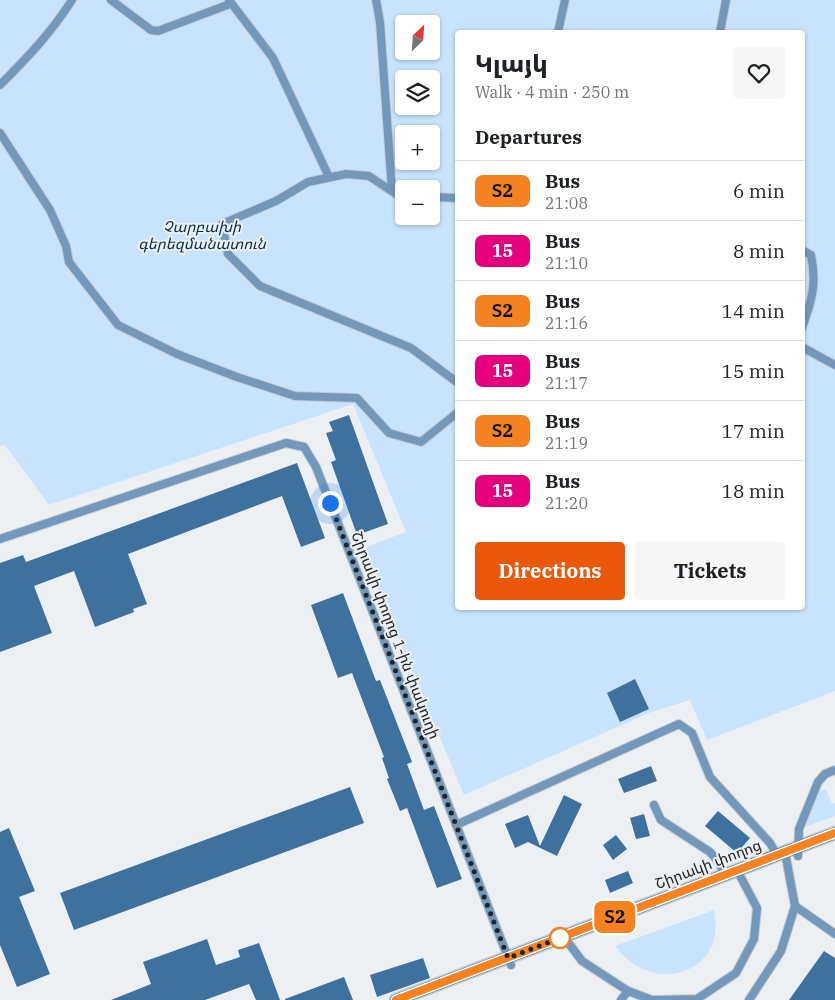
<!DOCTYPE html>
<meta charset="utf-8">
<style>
body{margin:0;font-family:"IBM Plex Serif","Noto Sans Armenian",serif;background:#f6f6f6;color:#202124;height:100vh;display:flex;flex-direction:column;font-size:19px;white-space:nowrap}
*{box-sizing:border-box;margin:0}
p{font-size:16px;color:#757577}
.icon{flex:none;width:28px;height:28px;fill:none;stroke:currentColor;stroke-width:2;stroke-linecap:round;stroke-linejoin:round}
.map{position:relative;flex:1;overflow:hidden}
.drawer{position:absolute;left:455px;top:30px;width:350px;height:580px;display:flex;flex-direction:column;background:#fff;border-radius:5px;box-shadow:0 1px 4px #0004}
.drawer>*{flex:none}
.badge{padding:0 10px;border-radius:8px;font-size:18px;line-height:32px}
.needle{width:32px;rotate:25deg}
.fabs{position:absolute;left:395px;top:15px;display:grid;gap:10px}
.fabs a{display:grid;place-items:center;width:45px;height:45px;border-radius:5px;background:#fff;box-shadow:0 1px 4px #0004;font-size:25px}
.you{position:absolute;width:25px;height:25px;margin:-12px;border:4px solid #fff;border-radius:50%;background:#1a73e8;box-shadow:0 0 0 8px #1a73e833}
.map>.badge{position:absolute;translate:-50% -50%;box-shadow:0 0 0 2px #fff}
h2{padding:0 20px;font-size:19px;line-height:45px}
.round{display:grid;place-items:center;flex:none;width:52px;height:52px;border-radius:5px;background:#f6f6f6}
.head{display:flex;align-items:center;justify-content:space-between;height:85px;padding:0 20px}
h1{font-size:24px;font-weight:800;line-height:38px}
.cta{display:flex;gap:10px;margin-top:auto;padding:10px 20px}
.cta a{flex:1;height:58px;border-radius:5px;background:#ea580c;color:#fff;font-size:20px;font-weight:800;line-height:58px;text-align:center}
.cta a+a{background:#f6f6f6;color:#202124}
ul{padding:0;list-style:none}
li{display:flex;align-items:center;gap:15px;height:60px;padding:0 20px;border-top:1px solid #e0e0e0}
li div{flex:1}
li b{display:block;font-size:19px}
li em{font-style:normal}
li .badge{min-width:55px;font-weight:700;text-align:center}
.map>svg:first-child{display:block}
.green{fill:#c8e3fd;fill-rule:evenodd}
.building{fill:#3e719e}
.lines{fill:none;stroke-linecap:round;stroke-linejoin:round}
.lane-casing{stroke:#c8cbce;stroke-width:10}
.secondary-casing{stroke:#c8cbce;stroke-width:15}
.lane{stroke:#7299bc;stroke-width:8}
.secondary{stroke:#316da0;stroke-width:12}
.line-casing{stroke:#fff;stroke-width:11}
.line{stroke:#f58220;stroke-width:8}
.walk{stroke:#232425;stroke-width:5;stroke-dasharray:0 9}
.stop-dot{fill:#fff;stroke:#f58220;stroke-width:2.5}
.labels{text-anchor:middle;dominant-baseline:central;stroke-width:4;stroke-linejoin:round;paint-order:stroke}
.park-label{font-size:15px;font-style:italic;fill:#042e4e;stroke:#ecf0f3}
.street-label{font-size:15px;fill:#232425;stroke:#ecf0f3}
</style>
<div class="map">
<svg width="835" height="1000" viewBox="0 0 835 1000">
<rect width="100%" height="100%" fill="#ecf0f3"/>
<g class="green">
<path d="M0,0H835V691L707,740L690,700L651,712L464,795L361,549L406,532L353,404L49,505L5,445L0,446ZM404,24H431V51H404ZM458,32H802V608H458ZM404,79H431V106H404ZM404,134H431V161H404ZM404,189H431V216H404Z"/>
<polygon points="826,789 832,804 835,803 835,816 805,827 816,793"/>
<path d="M714,910C728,973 653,998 615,946Z"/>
</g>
<g class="building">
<polygon points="349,415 388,524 357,535 331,462 336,460 326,433 333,431 329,422"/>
<polygon points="297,463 325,538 301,547 282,496 128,554 147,604 133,609 134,612 95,627 74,571 34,586 52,633 0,652 0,563 23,555 26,562"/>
<polygon points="343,593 376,681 380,680 407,749 412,762 407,764 424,810 434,806 462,879 437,888 407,808 400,811 387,779 389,778 382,758 384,757 352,673 338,678 311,605"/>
<polygon points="635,679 649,709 620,722 607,693"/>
<polygon points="651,766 657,781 624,793 618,779"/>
<polygon points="350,787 364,823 74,930 60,893"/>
<polygon points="564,795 582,804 557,856 528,842 515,848 505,824 528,815 540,846"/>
<polygon points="718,811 750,838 737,853 705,826"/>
<polygon points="644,814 650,836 636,839 630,818"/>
<polygon points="9,828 35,891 19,897 50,974 17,987 0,945 0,832"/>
<polygon points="616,835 627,849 613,860 603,845"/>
<polygon points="628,871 633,883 610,893 605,880"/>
<polygon points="207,939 216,965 240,957 238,950 259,943 280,1000 256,1000 249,984 205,1000 111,1000 151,984 143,962"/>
<polygon points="824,951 835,958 835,1000 789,1000"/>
<polygon points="423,958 430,978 377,997 370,975"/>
<polygon points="344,977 353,1000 285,1000 285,999"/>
</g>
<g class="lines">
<g class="lane-casing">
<g id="lane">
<polyline points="111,0 151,30 158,31 230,4"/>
<polyline points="229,0 273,58 329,177"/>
<polyline points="376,0 380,22 392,191"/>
<polyline points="558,32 565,0"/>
<polyline points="720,32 726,0"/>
<path d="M0,85C26,59 52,32 72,0"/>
<polyline points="0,133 50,210 66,246 69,262 118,325 177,354 237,377 295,396 357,398 389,433 421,442 458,412"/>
<polyline points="404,196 399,196 369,176 346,174 308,182 276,201 222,224 228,254 260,286 411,348 458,383"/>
<polyline points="431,197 458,198"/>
<path d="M802,250L811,255C817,284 812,300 802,328"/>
<polyline points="802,347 835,365"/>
<polyline points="0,539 286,443 304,447 316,467 511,965"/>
<polyline points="654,805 661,820 710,852 718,861 725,875"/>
<polyline points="456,825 679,724 692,733 710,777 770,843 777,855"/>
<polyline points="798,856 799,829 818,782 825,774 835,770"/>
<polyline points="795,906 835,934"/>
<polyline points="564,937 582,961 628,991 652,1000"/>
<polyline points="621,1000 628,991"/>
<polyline points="654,1000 697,999 736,973 754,939 757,908 737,870"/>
<polyline points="749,1000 781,951 795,906 785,852"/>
</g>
</g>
<g class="secondary-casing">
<polyline id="secondary" points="396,1000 835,833"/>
</g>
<use href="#lane" class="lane"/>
<use href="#secondary" class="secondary"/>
</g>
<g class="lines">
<g class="line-casing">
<polyline id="line" points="396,1000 835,833"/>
</g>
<use href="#line" class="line"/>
<polyline class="walk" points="330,503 508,958 560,938"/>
</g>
<circle class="stop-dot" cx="560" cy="938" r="10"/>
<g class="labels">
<g class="park-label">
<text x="202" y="226">Չարբախի<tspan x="202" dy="17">գերեզմանատուն</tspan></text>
</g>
<g class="street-label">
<text transform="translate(396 635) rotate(69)">Շիրակի փողոց 1-ին փակուղի</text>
<text transform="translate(708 864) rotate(-21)">Շիրակի փողոց</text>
</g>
</g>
</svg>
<div class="fabs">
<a><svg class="needle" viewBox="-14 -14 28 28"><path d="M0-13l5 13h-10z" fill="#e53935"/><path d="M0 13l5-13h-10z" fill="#757577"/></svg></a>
<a><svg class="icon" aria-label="layers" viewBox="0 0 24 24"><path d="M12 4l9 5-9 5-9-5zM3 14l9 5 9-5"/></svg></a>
<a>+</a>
<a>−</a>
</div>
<div class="you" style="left:330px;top:503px"></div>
<b class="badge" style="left:615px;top:917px;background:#f58220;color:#111">Տ2</b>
<section class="drawer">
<div class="head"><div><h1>Կլայկ</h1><p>Walk · 4 min · 250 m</p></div><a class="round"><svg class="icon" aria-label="heart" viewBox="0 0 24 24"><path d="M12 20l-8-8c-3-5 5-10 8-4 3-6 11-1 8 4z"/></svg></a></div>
<h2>Departures</h2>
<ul>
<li><span class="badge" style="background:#f58220;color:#111">Տ2</span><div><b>Bus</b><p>21:08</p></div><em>6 min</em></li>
<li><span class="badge" style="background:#e6007e;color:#fff">15</span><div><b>Bus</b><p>21:10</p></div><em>8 min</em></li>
<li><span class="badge" style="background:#f58220;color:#111">Տ2</span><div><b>Bus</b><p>21:16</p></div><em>14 min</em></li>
<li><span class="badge" style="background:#e6007e;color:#fff">15</span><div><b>Bus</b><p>21:17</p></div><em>15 min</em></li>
<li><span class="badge" style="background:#f58220;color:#111">Տ2</span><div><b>Bus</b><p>21:19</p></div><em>17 min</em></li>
<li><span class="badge" style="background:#e6007e;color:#fff">15</span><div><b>Bus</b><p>21:20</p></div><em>18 min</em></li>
</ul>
<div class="cta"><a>Directions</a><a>Tickets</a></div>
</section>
</div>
